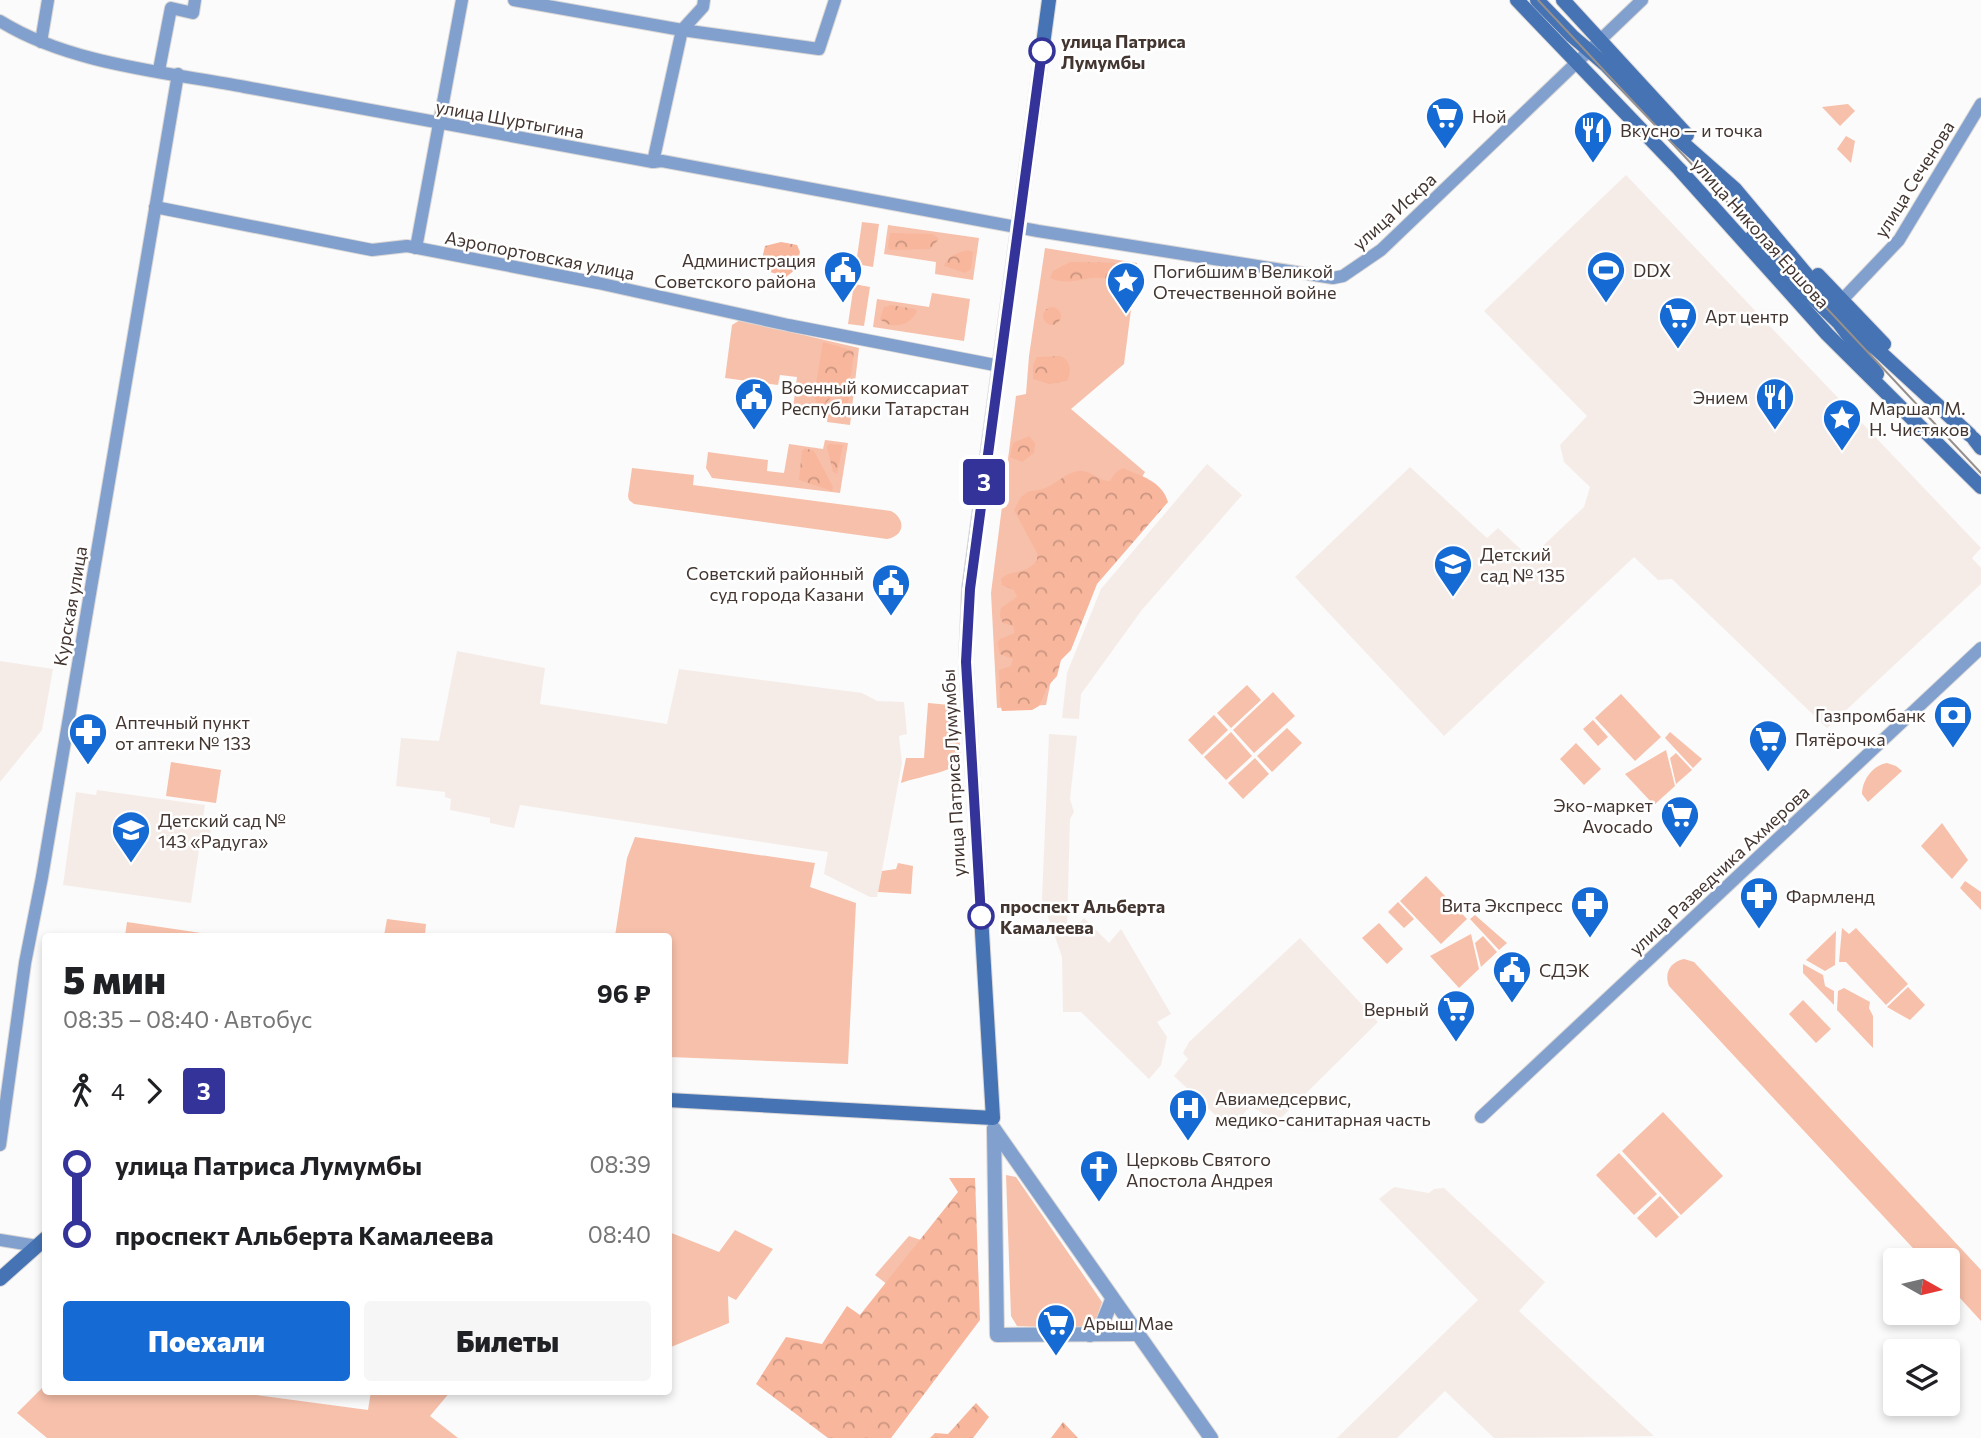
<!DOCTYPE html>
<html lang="ru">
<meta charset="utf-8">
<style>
body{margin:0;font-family:Commissioner,sans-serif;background:#f6f6f6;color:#202124;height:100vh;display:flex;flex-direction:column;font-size:26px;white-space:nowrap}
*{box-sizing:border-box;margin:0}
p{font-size:23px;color:#757577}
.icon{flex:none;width:38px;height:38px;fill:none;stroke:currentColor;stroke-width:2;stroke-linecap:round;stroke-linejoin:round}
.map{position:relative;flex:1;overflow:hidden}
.side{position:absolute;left:42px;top:933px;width:630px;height:462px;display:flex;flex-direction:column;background:#fff;border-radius:7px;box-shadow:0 4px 10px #0003}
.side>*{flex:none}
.badge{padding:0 14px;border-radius:5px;font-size:24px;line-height:46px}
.needle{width:46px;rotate:98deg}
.tools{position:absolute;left:1883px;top:1248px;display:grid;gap:14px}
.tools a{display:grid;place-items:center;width:77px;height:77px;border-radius:7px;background:#fff;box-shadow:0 4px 10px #0003;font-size:35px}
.map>.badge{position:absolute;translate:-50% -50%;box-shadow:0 0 0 4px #fff}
.legs{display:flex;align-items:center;gap:10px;height:77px;padding:0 21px;font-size:23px}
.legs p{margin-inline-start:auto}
.head{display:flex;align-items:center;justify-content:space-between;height:119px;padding:0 21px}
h1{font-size:38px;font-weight:800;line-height:52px}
.action{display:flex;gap:14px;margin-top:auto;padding:14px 21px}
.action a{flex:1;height:80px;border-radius:7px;background:#156ad3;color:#fff;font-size:28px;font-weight:800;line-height:80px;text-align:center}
.action a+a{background:#f6f6f6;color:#202124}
ul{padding:0 21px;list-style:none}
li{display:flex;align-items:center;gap:24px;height:70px;font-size:26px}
li i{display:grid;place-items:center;width:10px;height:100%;margin:0 9px;background:currentColor}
li i::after{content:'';width:18px;height:18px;margin:-9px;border:5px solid;border-radius:50%;background:#fff}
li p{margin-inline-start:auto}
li:first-child i{background:linear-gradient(#0000 50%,currentColor 0)}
li:last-child i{background:linear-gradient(currentColor 50%,#0000 0)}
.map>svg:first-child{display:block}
.built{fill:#f5ece8}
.green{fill:#f7c0aa}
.forest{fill:url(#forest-crowns)}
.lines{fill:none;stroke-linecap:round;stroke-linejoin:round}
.minor-casing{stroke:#dad7d6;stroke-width:14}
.tertiary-casing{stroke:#dad7d6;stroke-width:16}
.secondary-casing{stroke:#dad7d6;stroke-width:16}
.minor{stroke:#81a0cd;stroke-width:12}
.tertiary{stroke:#81a0cd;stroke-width:14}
.secondary{stroke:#4573b3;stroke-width:14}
.tram{stroke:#97908d;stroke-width:2}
.line-1-casing{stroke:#fff;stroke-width:16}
.line-1{stroke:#339;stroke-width:10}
.stop-1-dot{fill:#fff;stroke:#339;stroke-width:3.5}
.labels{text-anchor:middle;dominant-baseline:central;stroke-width:5;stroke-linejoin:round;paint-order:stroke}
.stop-label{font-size:18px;font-weight:bold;fill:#433530;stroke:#fff;text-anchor:start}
.poi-label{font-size:18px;fill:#433530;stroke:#fff;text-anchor:start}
.street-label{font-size:18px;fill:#433530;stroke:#fff}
</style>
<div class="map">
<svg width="1981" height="1438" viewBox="0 0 1981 1438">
<defs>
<pattern id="forest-crowns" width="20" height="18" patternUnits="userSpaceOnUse" patternTransform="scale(1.75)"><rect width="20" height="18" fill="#f8b69c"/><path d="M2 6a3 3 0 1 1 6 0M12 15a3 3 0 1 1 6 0" fill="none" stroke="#ca9580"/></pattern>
</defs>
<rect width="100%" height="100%" fill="#fbfbfb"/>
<g class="built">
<polygon points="1626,175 1981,548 1972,558 1981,568 1981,584 1827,728 1672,579 1658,580 1634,557 1444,736 1295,577 1410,467 1487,538 1498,528 1530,558 1584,507 1590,487 1564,462 1560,445 1587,416 1484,311"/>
<polygon points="1207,464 1242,495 1141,611 1081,694 1079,719 1062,718 1067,673 1101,589"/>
<polygon points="457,651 545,668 540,704 667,724 679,669 862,693 877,701 904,702 907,734 899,736 902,763 877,897 870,897 824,874 828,852 520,805 514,828 490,823 490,818 450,810 451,799 445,797 445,792 396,786 401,738 439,741"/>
<polygon points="0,661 53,669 42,730 0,782"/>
<polygon points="1049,734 1077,736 1070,799 1074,812 1070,819 1067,929 1074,929 1084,918 1109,943 1121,929 1171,1014 1157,1022 1167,1037 1161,1065 1149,1079 1081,1012 1063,1012 1062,957 1042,899"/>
<polygon points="97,790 205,805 202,825 211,830 209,839 200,843 191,903 63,885 76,792 96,795"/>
<polygon points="1300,938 1378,1022 1277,1122 1251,1106 1229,1128 1174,1076 1188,1059 1183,1053 1189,1042"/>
<polygon points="1394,1187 1429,1193 1434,1189 1444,1188 1545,1282 1519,1311 1654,1436 1494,1438 1445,1391 1397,1438 1337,1438 1478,1300 1379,1199"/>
</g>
<g class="green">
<polygon points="1848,104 1855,111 1840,126 1822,107"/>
<polygon points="1846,136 1855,141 1851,163 1837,149"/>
<polygon points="862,222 879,224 873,267 856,264"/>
<polygon points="888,225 979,238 973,280 935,274 936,262 884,254"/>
<polygon points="1045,248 1137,263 1124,364 1071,409 1145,472 1065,610 1046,705 997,708 991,593 1016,396 1026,394 1029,356"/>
<polygon points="854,284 870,287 864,326 848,324"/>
<polygon points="932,293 970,299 964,341 873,327 877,299 929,307"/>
<polygon points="740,320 859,348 850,425 827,422 828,413 793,408 797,377 780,375 778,385 725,378 732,325"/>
<polygon points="825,440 848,443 840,493 712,478 706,468 708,452 715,453 768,460 767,471 784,473 789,444 823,449"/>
<path d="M632,468L694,475L693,485L891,511C906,519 905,536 887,539L634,504L629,500L628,496Z"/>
<polygon points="1247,685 1261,700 1231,728 1217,713"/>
<polygon points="1273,692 1295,716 1254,753 1233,730"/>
<polygon points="1621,694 1661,737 1635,761 1595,718"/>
<path d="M928,703L950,705L958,716L961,761C953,772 917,777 901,783L906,758H924Z"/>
<polygon points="1214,715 1228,730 1202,755 1188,740"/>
<polygon points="1593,720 1608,737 1598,746 1583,729"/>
<polygon points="1287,728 1302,743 1272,772 1257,756"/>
<polygon points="1231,732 1252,756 1226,780 1204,757"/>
<polygon points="1670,732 1702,759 1693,768 1665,738"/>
<polygon points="1576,743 1601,769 1584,785 1560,759"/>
<polygon points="1666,750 1675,786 1654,805 1625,774"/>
<polygon points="1676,753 1692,770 1676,784 1670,758"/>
<polygon points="1255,758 1269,774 1243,799 1228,783"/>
<polygon points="171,762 221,770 216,803 166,796"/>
<path d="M1887,763L1896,766L1902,771L1868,802L1862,794C1862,780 1873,765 1887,763Z"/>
<polygon points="1942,823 1968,860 1952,879 1921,846"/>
<polygon points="635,837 815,863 810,887 856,903 848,1064 669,1057 668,936 615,936 627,858"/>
<polygon points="898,863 913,866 911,894 878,892 882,871 896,869"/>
<polygon points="1426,876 1467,919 1441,944 1400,901"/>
<polygon points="1965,881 1981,892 1981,910 1960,888"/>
<polygon points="1398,902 1414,919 1404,928 1388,912"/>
<polygon points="1475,915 1507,943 1499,950 1470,919"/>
<polygon points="387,919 426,924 425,936 384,936"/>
<polygon points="127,922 208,934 208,936 125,936"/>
<polygon points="1379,923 1403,949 1387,964 1362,938"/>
<polygon points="1842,928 1849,934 1856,928 1908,984 1886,1005 1846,962 1839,962"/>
<polygon points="1836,931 1835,965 1825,971 1806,960"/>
<polygon points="1471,934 1479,969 1459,988 1430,956"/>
<polygon points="1483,936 1497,952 1481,967 1475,943"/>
<path d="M1684,959L1694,962L1981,1270V1321L1948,1285V1260H1924L1669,986C1664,973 1670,962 1684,959Z"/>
<polygon points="1803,964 1823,975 1825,986 1834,991 1834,1005 1803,973"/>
<polygon points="1908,987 1925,1005 1910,1020 1887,1007"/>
<polygon points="1844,988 1870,1002 1869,1008 1873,1016 1873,1048 1837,1010 1838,991"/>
<polygon points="1803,1000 1831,1029 1816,1043 1789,1014"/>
<polygon points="1663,1112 1723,1176 1681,1215 1622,1151"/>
<polygon points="1619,1153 1657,1194 1634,1215 1596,1175"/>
<polygon points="1006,1175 1016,1177 1102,1302 1093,1329 1017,1326 1011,1316"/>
<polygon points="1660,1196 1679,1217 1656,1238 1637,1218"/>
<polygon points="735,1230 773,1249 736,1300 728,1296 729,1323 671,1347 669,1353 669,1232 719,1252"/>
<polygon points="909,1236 933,1244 926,1314 875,1275"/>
<polygon points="45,1385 46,1391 227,1391 368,1410 371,1391 451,1391 430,1416 458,1438 47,1438 17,1413"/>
</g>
<g class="forest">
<polygon points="890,233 933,234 939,239 930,249 890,250 888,247"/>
<polygon points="781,242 797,245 800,252 796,269 786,277 767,271 762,259 765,246"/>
<path d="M968,250L973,252L971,269L965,273L944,266C948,255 958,253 968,250Z"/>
<path d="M1070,262L1122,263L1125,274L1116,283C1093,269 1075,289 1050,278L1053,271Z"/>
<path d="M891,305L914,309L917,311C911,326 891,330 880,319L884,307Z"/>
<circle cx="1052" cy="316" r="9"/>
<polygon points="823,342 854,351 851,376 823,406 818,406 814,396"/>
<path d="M1060,356C1071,360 1072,372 1067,381L1049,384L1033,379V365L1037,357Z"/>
<polygon points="851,389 845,417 839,418 835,411 837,404"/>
<polygon points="1029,436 1035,443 1034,453 1022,462 1010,457 1013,443"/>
<polygon points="829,444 843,445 837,474 833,472 827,447"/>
<polygon points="805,448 814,451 833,487 832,491 799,480 802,451"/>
<path d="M1123,468C1141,476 1162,481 1168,502L1097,584L1071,650L1061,660L1057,676L1048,686L1039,706L1032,710L1002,711L1000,704L999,670L1011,666L1013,659L1000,654L998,643L1000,639L1015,633L1013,626L1003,623L1000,616L1001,608L1017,597L1014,590L1002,585L1001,579C1012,568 1022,577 1037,561V553L1014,510L1021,497L1029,491C1053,491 1059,475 1078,471C1090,469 1099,482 1110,481L1116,472Z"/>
<polygon points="949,1178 975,1178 980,1320 891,1438 828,1438 756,1384 786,1337 822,1344 847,1306 860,1315 958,1192"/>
<polygon points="976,1403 989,1417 973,1438 930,1438 935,1433 948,1434"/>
<polygon points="1063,1422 1078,1438 1051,1438"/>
</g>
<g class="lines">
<g class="minor-casing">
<g id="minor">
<polyline points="514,0 682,30 819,49 835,0"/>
<path d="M0,21C69,64 165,72 245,87C381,113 517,138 653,162L662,161L1038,231L1333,278L1343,276L1381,250L1642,0"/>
<polyline points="41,42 48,0"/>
<polyline points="159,70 171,8 193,13 195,0"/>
<polyline points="653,162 682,30 703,7 704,0"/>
<polyline points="155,207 372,250 407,246 598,283 788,325 1000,366"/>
<polyline points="416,248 462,0"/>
<polyline points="1842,300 1899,240 1981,104"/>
<polyline points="1481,1117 1981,648"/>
<polyline points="0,1145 25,963 42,877 178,74"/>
<polyline points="0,1240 37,1246"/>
</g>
</g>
<g class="tertiary-casing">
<g id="tertiary">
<polyline points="994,1129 1211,1438"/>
<polyline points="994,1129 997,1335 1136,1334"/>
<polyline points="1090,1335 1103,1322 1112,1300"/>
</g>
</g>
<g class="secondary-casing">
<g id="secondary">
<polyline points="1517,0 1679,169 1827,334 1981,487"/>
<polyline points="1537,0 1572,36 1607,66 1676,137 1735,189 1843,318 1970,435"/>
<polyline points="1563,0 1687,135"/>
<polyline points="1751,238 1839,323 1877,374"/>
<polyline points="1818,275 1884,344"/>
<polyline points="1974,439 1981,448"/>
<polyline points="668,1100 993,1118 966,662 969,589 1049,0"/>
<polyline points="0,1279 46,1238"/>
</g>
</g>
<use href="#minor" class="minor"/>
<use href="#tertiary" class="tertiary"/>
<use href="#secondary" class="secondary"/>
<polyline class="tram" points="1538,0 1981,473"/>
</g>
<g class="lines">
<g class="line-1-casing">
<polyline id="line-1" points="981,916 966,662 970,589 1042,51"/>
</g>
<use href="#line-1" class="line-1"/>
</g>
<defs>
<g id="supermarket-pin" transform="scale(2.0125)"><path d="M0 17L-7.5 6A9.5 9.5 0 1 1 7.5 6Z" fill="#156ad3" stroke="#fff"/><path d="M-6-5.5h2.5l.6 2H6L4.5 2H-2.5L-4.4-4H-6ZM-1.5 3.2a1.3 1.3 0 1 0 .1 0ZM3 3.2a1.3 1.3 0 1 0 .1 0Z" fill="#fff"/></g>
<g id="restaurant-pin" transform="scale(2.0125)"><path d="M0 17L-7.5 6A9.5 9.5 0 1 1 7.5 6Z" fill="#156ad3" stroke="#fff"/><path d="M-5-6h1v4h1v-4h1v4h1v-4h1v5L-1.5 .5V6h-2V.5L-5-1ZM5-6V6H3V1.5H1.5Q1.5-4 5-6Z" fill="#fff"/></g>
<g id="civic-pin" transform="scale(2.0125)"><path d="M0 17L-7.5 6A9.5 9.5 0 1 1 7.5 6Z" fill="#156ad3" stroke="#fff"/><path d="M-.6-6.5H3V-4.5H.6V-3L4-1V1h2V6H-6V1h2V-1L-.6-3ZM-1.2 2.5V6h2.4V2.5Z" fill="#fff"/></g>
<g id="stadium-pin" transform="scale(2.0125)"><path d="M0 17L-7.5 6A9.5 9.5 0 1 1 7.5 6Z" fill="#156ad3" stroke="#fff"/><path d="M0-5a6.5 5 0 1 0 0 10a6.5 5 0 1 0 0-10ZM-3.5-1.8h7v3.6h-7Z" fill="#fff"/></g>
<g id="sight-pin" transform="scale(2.0125)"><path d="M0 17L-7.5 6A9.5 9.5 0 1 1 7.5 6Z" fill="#156ad3" stroke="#fff"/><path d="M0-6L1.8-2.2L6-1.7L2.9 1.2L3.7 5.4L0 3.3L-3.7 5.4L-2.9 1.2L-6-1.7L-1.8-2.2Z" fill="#fff"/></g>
<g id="school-pin" transform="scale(2.0125)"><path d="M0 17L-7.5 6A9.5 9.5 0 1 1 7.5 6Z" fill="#156ad3" stroke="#fff"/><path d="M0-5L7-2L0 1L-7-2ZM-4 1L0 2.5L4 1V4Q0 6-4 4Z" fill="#fff"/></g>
<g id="bank-pin" transform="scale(2.0125)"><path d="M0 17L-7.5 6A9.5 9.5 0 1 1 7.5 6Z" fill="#156ad3" stroke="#fff"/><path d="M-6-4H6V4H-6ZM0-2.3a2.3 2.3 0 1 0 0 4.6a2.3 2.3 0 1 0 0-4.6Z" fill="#fff"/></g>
<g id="pharmacy-pin" transform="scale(2.0125)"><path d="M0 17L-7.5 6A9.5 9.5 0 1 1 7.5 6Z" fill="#156ad3" stroke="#fff"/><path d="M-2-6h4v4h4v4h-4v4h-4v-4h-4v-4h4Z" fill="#fff"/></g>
<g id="hospital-pin" transform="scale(2.0125)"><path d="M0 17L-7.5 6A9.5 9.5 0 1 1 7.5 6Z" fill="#156ad3" stroke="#fff"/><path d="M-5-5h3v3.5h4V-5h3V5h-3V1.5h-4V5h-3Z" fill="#fff"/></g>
<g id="church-pin" transform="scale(2.0125)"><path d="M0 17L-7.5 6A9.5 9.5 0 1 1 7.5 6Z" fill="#156ad3" stroke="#fff"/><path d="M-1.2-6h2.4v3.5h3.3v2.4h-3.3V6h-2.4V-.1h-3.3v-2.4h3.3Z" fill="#fff"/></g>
</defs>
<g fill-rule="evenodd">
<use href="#supermarket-pin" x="1445" y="116"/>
<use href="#restaurant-pin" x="1593" y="130"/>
<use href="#civic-pin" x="843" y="270"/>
<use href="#stadium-pin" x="1606" y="270"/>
<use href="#sight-pin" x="1126" y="281"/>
<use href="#supermarket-pin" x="1678" y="316"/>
<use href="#civic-pin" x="754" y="397"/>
<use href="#restaurant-pin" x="1775" y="397"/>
<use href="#sight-pin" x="1842" y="418"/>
<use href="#school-pin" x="1453" y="564"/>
<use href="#civic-pin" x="891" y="583"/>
<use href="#bank-pin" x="1953" y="715"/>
<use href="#pharmacy-pin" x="88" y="732"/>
<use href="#supermarket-pin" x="1768" y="739"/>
<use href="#supermarket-pin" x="1680" y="815"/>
<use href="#school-pin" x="131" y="830"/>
<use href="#pharmacy-pin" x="1759" y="896"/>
<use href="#pharmacy-pin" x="1590" y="905"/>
<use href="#civic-pin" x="1512" y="970"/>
<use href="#supermarket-pin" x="1456" y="1009"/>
<use href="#hospital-pin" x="1188" y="1108"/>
<use href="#church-pin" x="1099" y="1169"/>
<use href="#supermarket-pin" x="1056" y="1323"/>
</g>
<g class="stop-1-dot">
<circle cx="1042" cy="51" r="12"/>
<circle cx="981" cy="916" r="12"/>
</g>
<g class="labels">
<g class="stop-label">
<text x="1061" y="41">улица Патриса<tspan x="1061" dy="21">Лумумбы</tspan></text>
<text x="1000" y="906">проспект Альберта<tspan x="1000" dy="21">Камалеева</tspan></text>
</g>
<g class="poi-label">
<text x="1472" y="116">Ной</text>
<text x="1620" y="130">Вкусно — и точка</text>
<text x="816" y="260" text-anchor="end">Администрация<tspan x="816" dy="21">Советского района</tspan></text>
<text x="1633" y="270">DDX</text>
<text x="1153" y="271">Погибшим в Великой<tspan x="1153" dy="21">Отечественной войне</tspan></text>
<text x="1705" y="316">Арт центр</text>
<text x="781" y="387">Военный комиссариат<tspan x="781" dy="21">Республики Татарстан</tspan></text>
<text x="1748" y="397" text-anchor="end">Энием</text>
<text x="1869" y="408">Маршал М.<tspan x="1869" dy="21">Н. Чистяков</tspan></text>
<text x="1480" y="554">Детский<tspan x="1480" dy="21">сад № 135</tspan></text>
<text x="864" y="573" text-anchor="end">Советский районный<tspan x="864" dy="21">суд города Казани</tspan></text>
<text x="1926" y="715" text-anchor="end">Газпромбанк</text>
<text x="115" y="722">Аптечный пункт<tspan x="115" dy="21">от аптеки № 133</tspan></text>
<text x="1795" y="739">Пятёрочка</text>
<text x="1653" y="805" text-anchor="end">Эко-маркет<tspan x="1653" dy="21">Avocado</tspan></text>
<text x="158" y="820">Детский сад №<tspan x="158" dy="21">143 «Радуга»</tspan></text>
<text x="1786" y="896">Фармленд</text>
<text x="1563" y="905" text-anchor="end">Вита Экспресс</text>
<text x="1539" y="970">СДЭК</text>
<text x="1429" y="1009" text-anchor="end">Верный</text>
<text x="1215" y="1098">Авиамедсервис,<tspan x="1215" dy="21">медико-санитарная часть</tspan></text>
<text x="1126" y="1159">Церковь Святого<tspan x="1126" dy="21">Апостола Андрея</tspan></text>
<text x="1083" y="1323">Арыш Мае</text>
</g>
<g class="street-label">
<text transform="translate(510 119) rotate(10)">улица Шуртыгина</text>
<text transform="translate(1914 179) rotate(-58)">улица Сеченова</text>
<text transform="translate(1394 211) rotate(-42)">улица Искра</text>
<text transform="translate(1761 233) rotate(48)">улица Николая Ершова</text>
<text transform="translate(540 255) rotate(11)">Аэропортовская улица</text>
<text transform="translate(70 606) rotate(-80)">Курская улица</text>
<text transform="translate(953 773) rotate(-93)">улица Патриса Лумумбы</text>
<text transform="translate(1719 870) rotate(-43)">улица Разведчика Ахмерова</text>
</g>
</g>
</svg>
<div class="tools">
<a><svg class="needle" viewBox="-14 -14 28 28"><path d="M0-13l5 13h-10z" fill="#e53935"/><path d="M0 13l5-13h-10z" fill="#757577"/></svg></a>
<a><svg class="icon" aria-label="layers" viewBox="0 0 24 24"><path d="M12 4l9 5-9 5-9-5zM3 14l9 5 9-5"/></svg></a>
</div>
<b class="badge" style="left:984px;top:482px;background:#339;color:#fff">3</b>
<section class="side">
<div class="head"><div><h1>5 мин</h1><p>08:35 – 08:40 · Автобус</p></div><b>96 ₽</b></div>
<div class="legs"><svg class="icon" aria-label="walk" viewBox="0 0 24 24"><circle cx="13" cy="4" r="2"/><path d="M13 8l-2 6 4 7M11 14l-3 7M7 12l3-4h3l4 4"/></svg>4<svg class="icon" aria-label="forward" viewBox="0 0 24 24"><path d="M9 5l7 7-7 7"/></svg><b class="badge" style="background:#339;color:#fff">3</b></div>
<ul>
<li><i style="color:#339"></i><b>улица Патриса Лумумбы</b><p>08:39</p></li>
<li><i style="color:#339"></i><b>проспект Альберта Камалеева</b><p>08:40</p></li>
</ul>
<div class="action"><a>Поехали</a><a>Билеты</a></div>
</section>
</div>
